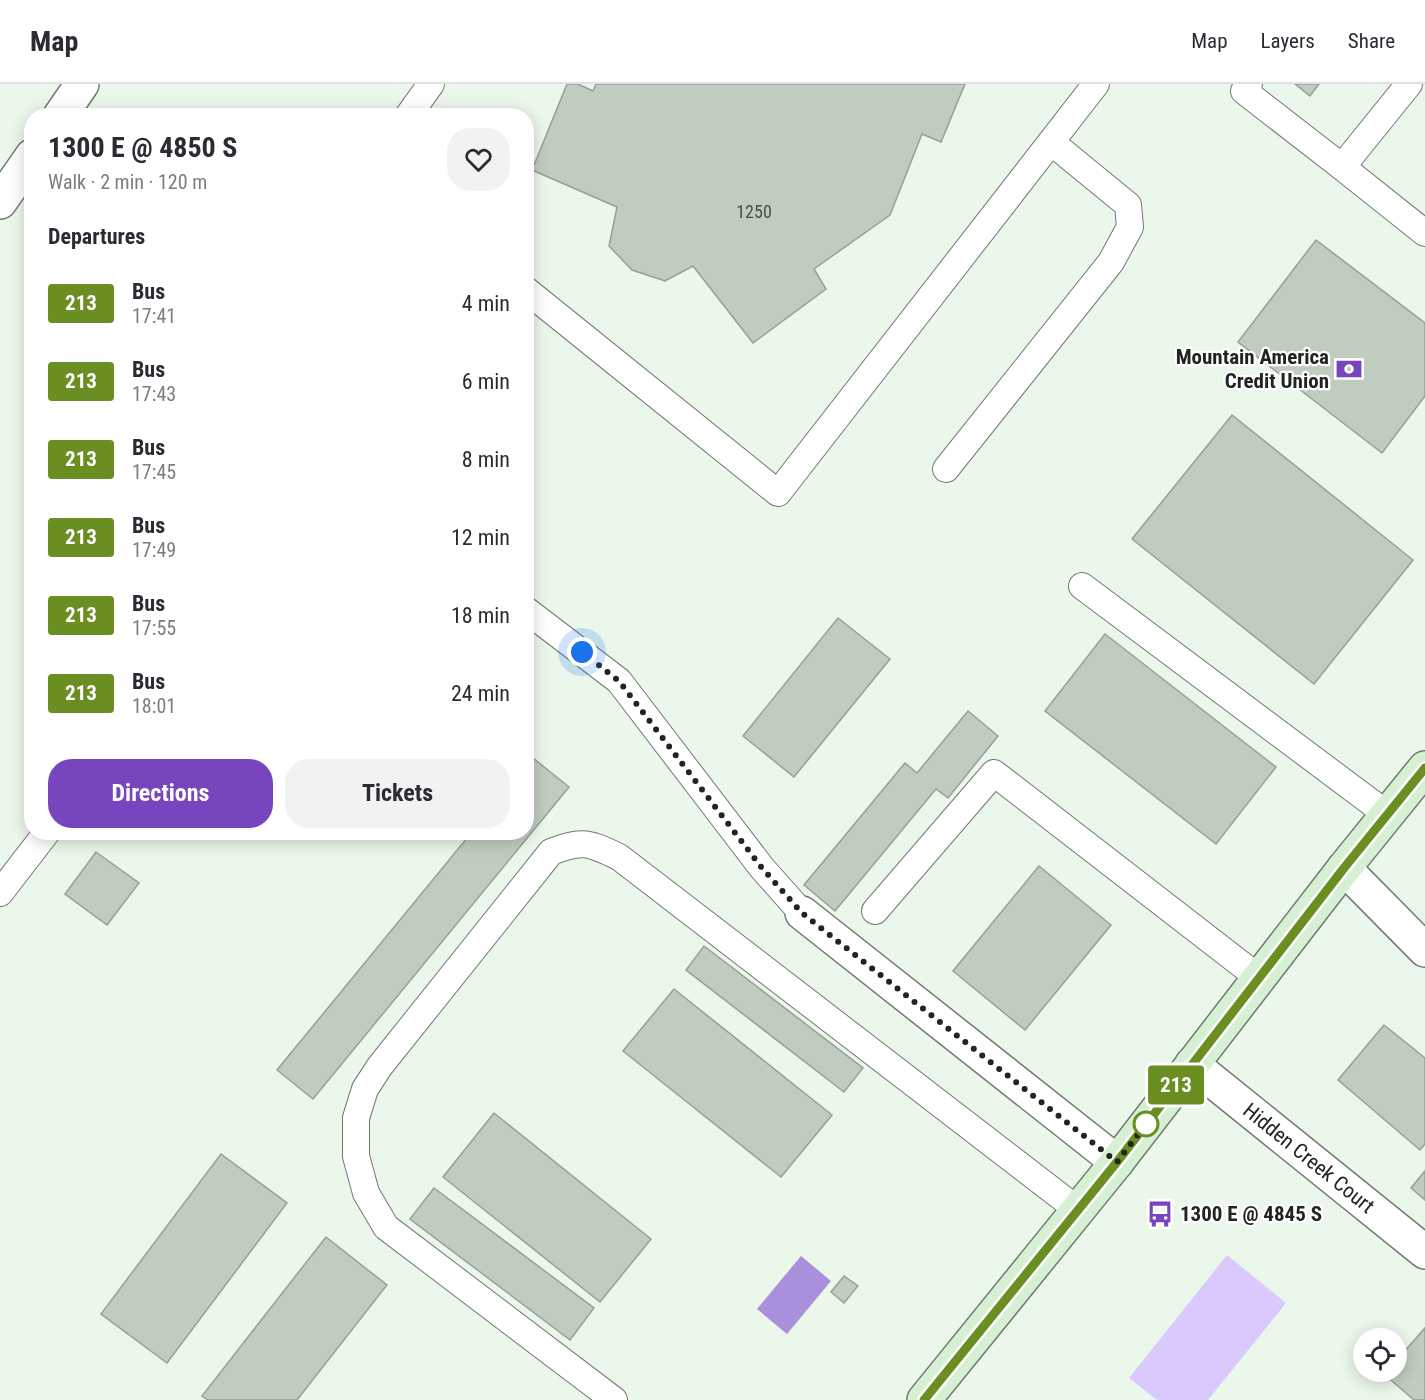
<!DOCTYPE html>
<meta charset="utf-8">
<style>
body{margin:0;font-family:"Roboto Condensed",sans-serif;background:#f2f2f3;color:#2b2b33;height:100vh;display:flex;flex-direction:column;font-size:22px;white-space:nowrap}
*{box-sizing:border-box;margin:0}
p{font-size:20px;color:#7c7c81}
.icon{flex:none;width:33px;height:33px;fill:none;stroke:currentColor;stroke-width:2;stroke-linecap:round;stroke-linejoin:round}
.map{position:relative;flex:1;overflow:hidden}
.drawer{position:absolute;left:24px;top:24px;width:510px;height:732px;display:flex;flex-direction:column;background:#fff;border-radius:24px;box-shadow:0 3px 15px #0003}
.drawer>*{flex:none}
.badge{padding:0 12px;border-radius:4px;font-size:21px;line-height:39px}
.buttons{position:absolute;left:1353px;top:1244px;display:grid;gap:12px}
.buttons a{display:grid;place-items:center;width:54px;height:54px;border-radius:50%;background:#fff;box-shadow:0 3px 15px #0003;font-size:30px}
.you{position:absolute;width:30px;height:30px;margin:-15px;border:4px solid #fff;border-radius:50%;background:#1a73e8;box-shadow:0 0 0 9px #1a73e833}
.map>.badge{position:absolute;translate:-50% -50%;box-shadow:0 0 0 3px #fff}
h2{padding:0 24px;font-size:22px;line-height:54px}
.round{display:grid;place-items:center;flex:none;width:63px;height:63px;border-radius:24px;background:#f2f2f3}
.summary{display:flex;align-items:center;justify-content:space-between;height:102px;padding:0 24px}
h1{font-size:28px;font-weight:700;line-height:45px}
.cta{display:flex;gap:12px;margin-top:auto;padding:12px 24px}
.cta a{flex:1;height:69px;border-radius:24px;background:#7745bd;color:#fff;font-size:24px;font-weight:700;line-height:69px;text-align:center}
.cta a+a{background:#f2f2f3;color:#2b2b33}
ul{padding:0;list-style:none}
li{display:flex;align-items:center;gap:18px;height:78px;padding:0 24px}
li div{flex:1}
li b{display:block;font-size:22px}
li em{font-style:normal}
li .badge{min-width:66px;font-weight:700;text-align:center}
header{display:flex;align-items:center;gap:36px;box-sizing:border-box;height:84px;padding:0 30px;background:#fff;border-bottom:2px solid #e1e1e2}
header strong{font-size:28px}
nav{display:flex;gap:33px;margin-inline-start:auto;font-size:21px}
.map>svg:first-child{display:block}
.green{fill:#d9c9fd}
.water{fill:#a98fdc}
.building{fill:#c1ccc0;stroke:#96a095;stroke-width:1.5}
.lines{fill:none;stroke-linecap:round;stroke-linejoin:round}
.lane-casing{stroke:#707a6f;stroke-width:28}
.street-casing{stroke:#707a6f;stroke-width:36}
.secondary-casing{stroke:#707a6f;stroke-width:36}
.lane{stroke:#fff;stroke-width:26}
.street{stroke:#fff;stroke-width:33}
.secondary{stroke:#d6f0d4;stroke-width:33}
.line-casing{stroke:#fff;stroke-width:14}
.line{stroke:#6b8e23;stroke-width:9}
.walk{stroke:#212520;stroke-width:6;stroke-dasharray:0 10.8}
.stop-dot{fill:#fff;stroke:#6b8e23;stroke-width:3}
.labels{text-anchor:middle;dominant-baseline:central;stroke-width:4.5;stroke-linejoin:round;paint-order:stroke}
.number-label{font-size:18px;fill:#494f48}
.poi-label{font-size:21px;font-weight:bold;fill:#212520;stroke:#fff;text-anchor:end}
.street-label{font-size:21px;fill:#212520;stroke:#fff}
</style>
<header>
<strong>Map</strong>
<nav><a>Map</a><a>Layers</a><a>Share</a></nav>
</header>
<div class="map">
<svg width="1425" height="1316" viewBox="0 0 1425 1316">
<rect width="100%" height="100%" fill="#ecf7eb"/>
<polygon class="green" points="1227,1171 1286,1219 1208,1316 1157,1316 1129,1294"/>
<polygon class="water" points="801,1172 831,1197 787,1250 757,1225"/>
<g class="building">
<polygon points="567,0 578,0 593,7 596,0 965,0 941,58 922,50 890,131 814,185 826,205 753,259 693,182 665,197 632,186 609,162 617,123 532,86"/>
<polygon points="1295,0 1319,0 1310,12"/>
<polygon points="1316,156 1425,239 1425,312 1382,369 1238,258"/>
<polygon points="1232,331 1413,476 1314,600 1132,455"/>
<polygon points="838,534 890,575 794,693 743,652"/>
<polygon points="1105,550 1276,683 1216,760 1045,627"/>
<polygon points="968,627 998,652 948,714 936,705 835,827 804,801 905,679 917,689"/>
<polygon points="533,674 569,703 313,1015 277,986 472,748 526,748 526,682"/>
<polygon points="96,768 139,799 107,841 65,810"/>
<polygon points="1039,782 1111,841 1025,946 953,887"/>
<polygon points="704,862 863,984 844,1008 686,886"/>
<polygon points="674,905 832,1031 781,1093 623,967"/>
<polygon points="1384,941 1425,974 1425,1060 1420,1066 1338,996"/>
<polygon points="494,1029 651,1155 600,1218 443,1093"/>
<polygon points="221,1070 287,1119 167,1279 101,1230"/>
<polygon points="1425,1087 1425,1116 1411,1104"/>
<polygon points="434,1104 594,1224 570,1256 410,1135"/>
<polygon points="326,1153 387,1201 297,1316 208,1316 202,1312"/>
<polygon points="844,1192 858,1202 844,1219 831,1208"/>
<polygon points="1425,1244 1425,1316 1414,1316 1385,1291 1388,1287 1396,1287 1396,1277"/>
</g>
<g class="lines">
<g class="lane-casing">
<g id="lane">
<polyline points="1249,0 1244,7 1342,83"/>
<polyline points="1409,0 1342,83 1425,149"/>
<polyline points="408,32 431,0"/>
<polyline points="526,206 778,409 1096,0"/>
<polyline points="946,385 1111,178 1130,143 1128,121 1051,58"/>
<polyline points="1082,502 1388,731"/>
<polyline points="526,526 619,597 762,784 802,829"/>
<polyline points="0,809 47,748"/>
<polyline points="875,827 994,689 1259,894"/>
<path d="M614,1316L386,1143L366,1109L356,1072V1034L365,1005L380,982L551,768C582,755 590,759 619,773L1078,1126"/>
</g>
</g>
<g class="street-casing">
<g id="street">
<polyline points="60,32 82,0"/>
<polyline points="0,118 32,72"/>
<polyline points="1344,784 1425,866"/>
<polyline points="802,829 1117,1078"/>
<path id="s1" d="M1192,980L1425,1168"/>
</g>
</g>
<g class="secondary-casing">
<polyline id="secondary" points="924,1316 1117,1078 1344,784 1425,684"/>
</g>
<use href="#lane" class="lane"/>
<use href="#street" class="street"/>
<use href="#secondary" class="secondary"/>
</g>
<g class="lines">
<g class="line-casing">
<polyline id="line" points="924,1316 1117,1078 1344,784 1425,684"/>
</g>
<use href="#line" class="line"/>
<polyline class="walk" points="582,568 619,597 762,784 802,829 1117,1078 1146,1040"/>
</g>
<defs>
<g id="bank-bare" transform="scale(2.07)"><path d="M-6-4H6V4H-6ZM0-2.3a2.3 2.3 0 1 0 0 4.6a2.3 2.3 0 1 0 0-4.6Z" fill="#7745bd" stroke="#fff" stroke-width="2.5" paint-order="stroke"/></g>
<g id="bus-bare" transform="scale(2.07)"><path d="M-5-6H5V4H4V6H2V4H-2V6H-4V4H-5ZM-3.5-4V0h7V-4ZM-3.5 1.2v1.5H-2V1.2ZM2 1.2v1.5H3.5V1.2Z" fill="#7745bd" stroke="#fff" stroke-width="2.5" paint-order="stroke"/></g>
</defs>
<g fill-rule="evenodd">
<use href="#bank-bare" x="1349" y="285"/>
<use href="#bus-bare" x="1160" y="1130"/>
</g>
<circle class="stop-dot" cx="1146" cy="1040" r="12"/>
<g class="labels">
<g class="number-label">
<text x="754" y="127">1250</text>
</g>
<g class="poi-label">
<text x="1329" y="273">Mountain America<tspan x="1329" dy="24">Credit Union</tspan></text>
<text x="1180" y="1130" text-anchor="start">1300 E @ 4845 S</text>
</g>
<g class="street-label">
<text stroke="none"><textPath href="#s1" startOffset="150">Hidden Creek Court</textPath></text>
</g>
</g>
</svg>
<div class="buttons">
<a><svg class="icon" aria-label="locate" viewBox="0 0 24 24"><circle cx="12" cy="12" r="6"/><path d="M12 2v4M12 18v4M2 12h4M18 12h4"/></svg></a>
</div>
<div class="you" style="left:582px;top:568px"></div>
<b class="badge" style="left:1176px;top:1001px;background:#6b8e23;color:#fff">213</b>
<section class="drawer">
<div class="summary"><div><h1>1300 E @ 4850 S</h1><p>Walk · 2 min · 120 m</p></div><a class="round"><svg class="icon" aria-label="heart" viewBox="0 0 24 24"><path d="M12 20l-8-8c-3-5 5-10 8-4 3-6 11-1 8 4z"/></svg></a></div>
<h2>Departures</h2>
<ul>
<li><span class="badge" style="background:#6b8e23;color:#fff">213</span><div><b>Bus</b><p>17:41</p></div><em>4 min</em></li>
<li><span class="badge" style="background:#6b8e23;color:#fff">213</span><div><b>Bus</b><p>17:43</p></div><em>6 min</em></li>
<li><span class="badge" style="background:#6b8e23;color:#fff">213</span><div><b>Bus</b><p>17:45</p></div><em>8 min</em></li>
<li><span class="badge" style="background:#6b8e23;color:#fff">213</span><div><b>Bus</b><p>17:49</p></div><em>12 min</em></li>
<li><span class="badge" style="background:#6b8e23;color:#fff">213</span><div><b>Bus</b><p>17:55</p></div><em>18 min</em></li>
<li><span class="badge" style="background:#6b8e23;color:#fff">213</span><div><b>Bus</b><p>18:01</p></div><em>24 min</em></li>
</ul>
<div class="cta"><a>Directions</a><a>Tickets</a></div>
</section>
</div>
